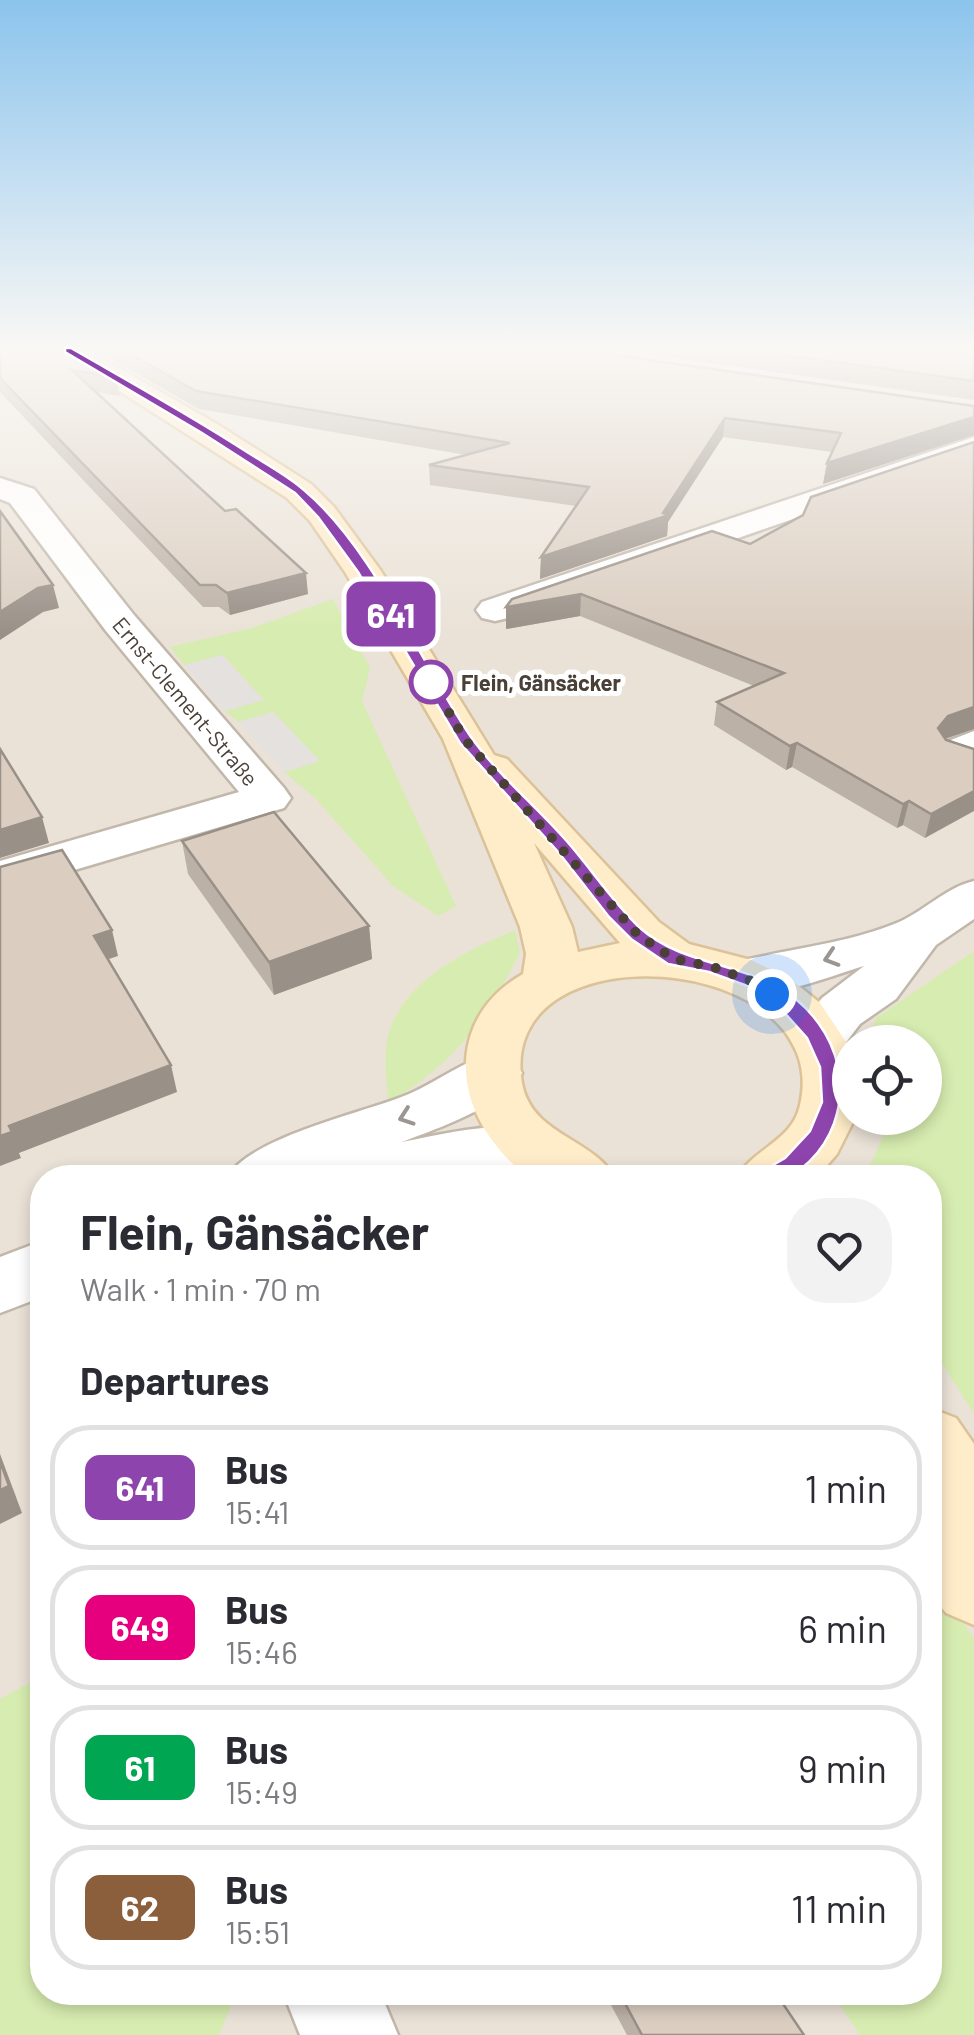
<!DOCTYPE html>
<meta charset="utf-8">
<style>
body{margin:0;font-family:Barlow,sans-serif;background:#f2f2f3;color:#2b2b33;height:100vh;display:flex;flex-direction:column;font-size:38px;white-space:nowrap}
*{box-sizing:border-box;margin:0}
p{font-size:32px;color:#7c7c81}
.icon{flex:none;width:55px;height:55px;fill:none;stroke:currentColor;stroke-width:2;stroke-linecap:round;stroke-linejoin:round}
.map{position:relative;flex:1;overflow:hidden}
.details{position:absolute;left:30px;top:1165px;width:912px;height:840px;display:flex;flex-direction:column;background:#fff;border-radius:40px;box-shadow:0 5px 15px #0003}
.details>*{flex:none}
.badge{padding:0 20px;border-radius:15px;font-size:35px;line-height:65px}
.fabs{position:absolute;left:832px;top:1025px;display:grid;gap:20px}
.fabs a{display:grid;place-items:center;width:110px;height:110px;border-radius:50%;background:#fff;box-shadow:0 5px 15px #0003;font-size:50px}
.you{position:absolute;width:50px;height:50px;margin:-25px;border:8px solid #fff;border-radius:50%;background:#1a73e8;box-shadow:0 0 0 15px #1a73e833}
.map>.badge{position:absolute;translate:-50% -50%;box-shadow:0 0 0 5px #fff}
h2{padding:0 50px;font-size:38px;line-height:90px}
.round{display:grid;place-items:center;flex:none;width:105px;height:105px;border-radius:40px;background:#f2f2f3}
.headline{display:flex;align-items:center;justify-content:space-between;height:170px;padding:0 50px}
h1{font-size:48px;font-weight:700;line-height:75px}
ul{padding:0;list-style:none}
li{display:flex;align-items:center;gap:30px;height:125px;margin:0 20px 15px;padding:0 30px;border:5px solid #e1e1e2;border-radius:40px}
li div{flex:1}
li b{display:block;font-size:38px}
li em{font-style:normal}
li .badge{min-width:110px;font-weight:700;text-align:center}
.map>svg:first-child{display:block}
.residential{fill:#eae2d7;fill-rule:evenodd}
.green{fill:#d7ecb0}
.parking{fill:#e4e1de}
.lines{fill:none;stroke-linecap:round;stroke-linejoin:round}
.minor-casing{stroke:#c2b7ab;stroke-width:5}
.secondary-casing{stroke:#dbc298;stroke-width:5}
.minor{fill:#fff;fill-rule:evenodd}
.secondary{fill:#ffecc9;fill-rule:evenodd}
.wall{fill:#bcb1a6}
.shaded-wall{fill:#999087}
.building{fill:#dbcec1;stroke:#999087;stroke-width:2.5}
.oneway{stroke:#9b9691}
.line{fill:#8e44ad;stroke:#fff;stroke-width:2.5}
.walk{stroke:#4a4037;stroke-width:10;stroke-dasharray:0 18}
.stop-dot{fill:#fff;stroke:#8e44ad;stroke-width:5}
.labels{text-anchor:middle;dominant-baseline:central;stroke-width:10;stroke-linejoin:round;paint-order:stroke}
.far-stop-label{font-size:22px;font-weight:bold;fill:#4a4037;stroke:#fff;text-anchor:start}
.far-street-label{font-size:22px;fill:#4a4037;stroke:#fff}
</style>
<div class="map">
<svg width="974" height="2035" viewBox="0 0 974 2035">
<rect width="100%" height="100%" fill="#f5f0e9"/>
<path class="residential" d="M0,350H974V2035H0ZM850,1042H925V1118H850ZM42,1178H930V1992H42Z"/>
<g class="green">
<polygon points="333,599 370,668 362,701 456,906 438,916 393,886 315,798 284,772 319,761 273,712 239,722 224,711 263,700 223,655 184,665 170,647 252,628"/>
<path d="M515,930L520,953C483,1023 457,1061 388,1103C387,1085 384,1065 386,1047C394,984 463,952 515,930Z"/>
<polygon points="974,951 974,1414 930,1344 930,1178 865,1177 884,1134 885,1118 925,1118 925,1042 869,1042 876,1018"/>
<polygon points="930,1577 974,1638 974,2035 860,2035 832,1993 930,1992"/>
<polygon points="42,1676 42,1992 236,1993 219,2035 0,2035 0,1699"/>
</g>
<g class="parking">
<polygon points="222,655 264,700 224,711 184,665"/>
<polygon points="273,712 320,761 284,772 239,722"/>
</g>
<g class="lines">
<g class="minor-casing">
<g id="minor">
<polygon points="974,437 974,456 508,618 495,621 482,618 476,610 482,602"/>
<polygon points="0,478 34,489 134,615 284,788 291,798 284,808 0,892 0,861 239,792 106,631 10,503 0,499"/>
<polygon points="974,731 974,774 943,761 936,752 943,743"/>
<path d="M974,881V919L936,945L896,999L860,1024L838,1053L818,1058L798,1053L790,1039L822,998L864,966C821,979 770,1002 725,989L717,977L725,965C782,949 845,945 899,922C926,910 945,888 974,881Z"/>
<path d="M493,1053L513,1059L522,1073C502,1107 438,1128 402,1142C452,1132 508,1118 557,1134L566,1150L557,1166L536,1173L456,1178H227C249,1137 364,1113 409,1094C438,1081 462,1062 493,1053Z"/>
<polygon points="42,1241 42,1297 0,1313 0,1257"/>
<polygon points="283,1992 380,1992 398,2035 300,2035"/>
</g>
</g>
<g class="secondary-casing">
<g id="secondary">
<path d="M55,350H87L217,424L311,484L334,507L381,571L494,755L507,759L659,922L689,944L751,960L789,978L820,1003L850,1048V1118H855L837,1154L816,1178H737C753,1148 792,1142 800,1105C836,952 495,924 522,1083C531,1135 593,1138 615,1178C595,1178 546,1183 530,1176C517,1170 504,1156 496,1145C450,1089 455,1012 523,974L526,954L520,927L443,739L345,572L310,521L287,498ZM534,843L620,943L578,952L572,927Z"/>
<polygon points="930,1408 956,1418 974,1444 974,1625 946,1613 930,1594"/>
</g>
</g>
<use href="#minor" class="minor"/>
<use href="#secondary" class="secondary"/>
</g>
<g class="wall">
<polygon points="0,350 117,377 120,396 96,392 308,594 230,615 219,607 203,607 0,392"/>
<polygon points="95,350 578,350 974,406 974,435 823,484 827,463 832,452 723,437 668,522 667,536 540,579 541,557 576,506 430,485 429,465 466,455 199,409"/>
<polygon points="619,350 974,350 974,400"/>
<polygon points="974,442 974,729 945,738 974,749 925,838 903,825 897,828 792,767 786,770 714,725 717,702 754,686 580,616 506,629 506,607 750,544"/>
<polygon points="182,841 369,926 372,959 274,995 188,874"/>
<polygon points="604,1992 775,1992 804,2035 627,2035"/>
</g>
<g class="shaded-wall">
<polygon points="974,417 974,435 823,484 827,463"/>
<polygon points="725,418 723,437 668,522 667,536 540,579 541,557 663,513"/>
<polygon points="306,573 308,594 230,615 227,593"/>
<polygon points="53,585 59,608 43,612 0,640 0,612 38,588"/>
<polygon points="581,594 580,616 506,629 506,607"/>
<polygon points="974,707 974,729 942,740 938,728 948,716"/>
<polygon points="797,743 792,767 786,770 790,746"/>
<polygon points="974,791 974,811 925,838 931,814"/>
<polygon points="909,801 903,825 897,828 903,804"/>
<polygon points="42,817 49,843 0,858 0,830"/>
<polygon points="369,926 372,959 274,995 269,962"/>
<polygon points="112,930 118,956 100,962 94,936"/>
<polygon points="171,1065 177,1092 19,1153 21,1158 0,1166 0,1136 9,1126"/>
<polygon points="0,1454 22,1513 0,1524"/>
</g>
<g class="building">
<polygon points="0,350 73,350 117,377 72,370 225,511 236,509 306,573 227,593 216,585 200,585 0,378"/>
<polygon points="123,350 578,350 974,406 974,417 827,463 841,433 725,418 663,513 669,515 541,557 589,487 429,465 510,443 196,391"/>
<polygon points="748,350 974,350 974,381"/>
<polygon points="974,442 974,707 948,716 938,728 946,740 974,749 974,791 931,814 909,801 903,804 797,743 790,746 717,702 784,673 581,594 506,607 512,599 712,531 750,544 803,515 811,497"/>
<polygon points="0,511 53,585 38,588 0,612"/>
<polygon points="0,749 42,817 0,830"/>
<polygon points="274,812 369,926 269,962 182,841"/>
<polygon points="62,850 112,930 94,936 171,1065 9,1126 12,1132 0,1136 0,867"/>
<polygon points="0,1461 9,1486 0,1490"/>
<polygon points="619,1992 775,1992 804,2035 642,2035"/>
</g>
<defs><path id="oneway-chevron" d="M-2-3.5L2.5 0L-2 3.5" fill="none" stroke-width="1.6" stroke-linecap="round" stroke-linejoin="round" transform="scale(2.5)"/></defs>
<g class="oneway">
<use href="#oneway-chevron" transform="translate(831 958) rotate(162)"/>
<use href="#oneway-chevron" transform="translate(406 1117) rotate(161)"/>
</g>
<linearGradient id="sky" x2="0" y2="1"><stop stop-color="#8cc4ed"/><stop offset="0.55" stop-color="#faf8f5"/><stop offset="1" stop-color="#faf8f5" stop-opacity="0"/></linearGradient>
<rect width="974" height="635" fill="url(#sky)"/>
<path class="line" d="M65,348H71C130,382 190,415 247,452C266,464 287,475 304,490C372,547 419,659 469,734C497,775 539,808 571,846C594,873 613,902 639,927C694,977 779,956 825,1033C859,1091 834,1165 768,1186L757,1178L761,1172L785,1158L810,1131L822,1102L820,1067L807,1038L782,1010L748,986L709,972L668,964L631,939L609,917L559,853L460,743L358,572L318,517L295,493L202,433L65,352Z"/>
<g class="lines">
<polyline class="walk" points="431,682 465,740 638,935 674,959 713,967 754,982 772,994"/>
</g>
<circle class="stop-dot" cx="431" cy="682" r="20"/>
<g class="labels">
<g class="far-stop-label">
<text x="461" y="682">Flein, Gänsäcker</text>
</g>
<g class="far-street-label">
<text transform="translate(186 701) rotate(50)">Ernst-Clement-Straße</text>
</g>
</g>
</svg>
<div class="fabs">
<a><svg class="icon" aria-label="locate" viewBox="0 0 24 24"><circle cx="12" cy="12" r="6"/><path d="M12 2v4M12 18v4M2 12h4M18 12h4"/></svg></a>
</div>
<div class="you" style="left:772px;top:994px"></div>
<b class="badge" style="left:391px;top:614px;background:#8e44ad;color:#fff">641</b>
<section class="details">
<div class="headline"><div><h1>Flein, Gänsäcker</h1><p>Walk · 1 min · 70 m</p></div><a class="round"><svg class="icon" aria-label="heart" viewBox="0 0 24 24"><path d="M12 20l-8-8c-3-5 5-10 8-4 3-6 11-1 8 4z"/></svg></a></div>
<h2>Departures</h2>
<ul>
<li><span class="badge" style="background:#8e44ad;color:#fff">641</span><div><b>Bus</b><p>15:41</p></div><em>1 min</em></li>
<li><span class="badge" style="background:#e6007e;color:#fff">649</span><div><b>Bus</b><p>15:46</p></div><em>6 min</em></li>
<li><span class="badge" style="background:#00a651;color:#fff">61</span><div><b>Bus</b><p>15:49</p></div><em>9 min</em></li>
<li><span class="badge" style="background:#8b5e3c;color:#fff">62</span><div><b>Bus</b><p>15:51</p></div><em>11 min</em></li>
</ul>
</section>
</div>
